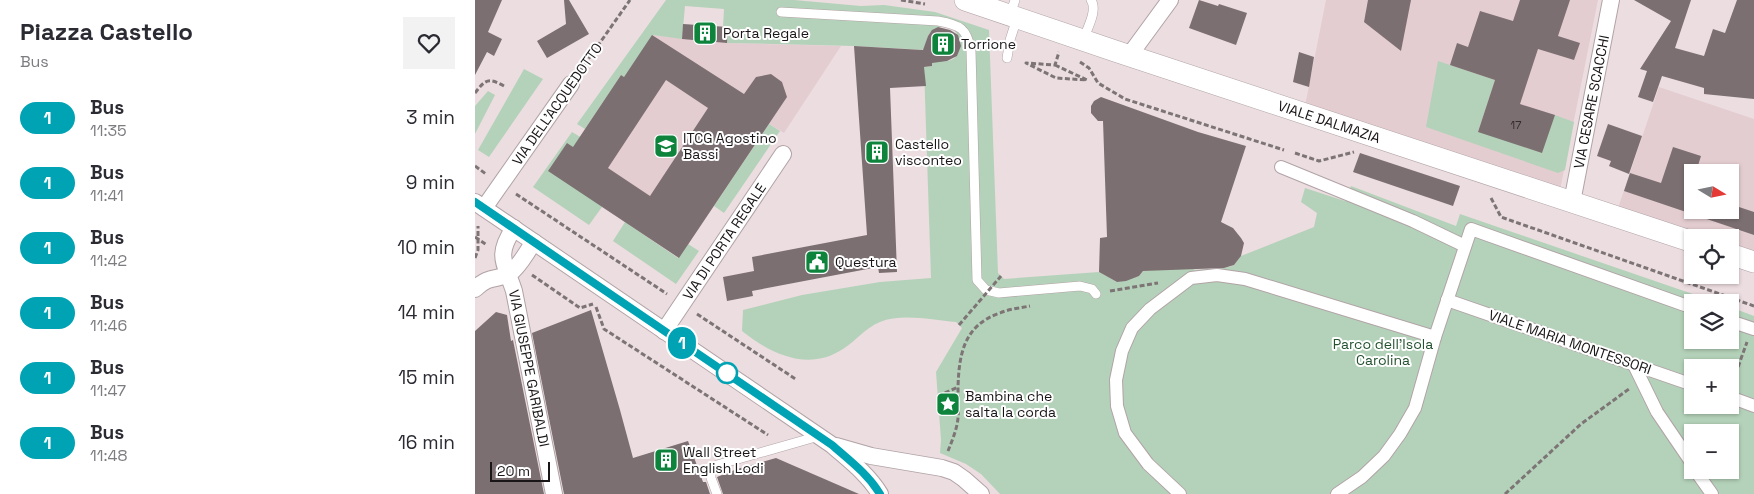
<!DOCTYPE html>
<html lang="it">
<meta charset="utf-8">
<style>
body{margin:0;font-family:"Space Grotesk",sans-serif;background:#f2f2f3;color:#2b2b33;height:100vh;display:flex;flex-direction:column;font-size:19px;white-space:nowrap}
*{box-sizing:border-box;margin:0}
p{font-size:16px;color:#7c7c81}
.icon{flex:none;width:28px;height:28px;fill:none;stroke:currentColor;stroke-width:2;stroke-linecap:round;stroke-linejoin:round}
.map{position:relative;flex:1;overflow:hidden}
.panel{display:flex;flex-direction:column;background:#fff;width:475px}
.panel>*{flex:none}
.badge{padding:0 10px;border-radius:16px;font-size:18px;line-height:32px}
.needle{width:32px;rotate:100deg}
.fabs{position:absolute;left:1209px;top:164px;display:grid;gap:10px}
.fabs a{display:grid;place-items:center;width:55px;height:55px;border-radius:0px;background:#fff;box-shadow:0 1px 4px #0004;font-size:25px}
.scale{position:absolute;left:15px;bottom:12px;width:60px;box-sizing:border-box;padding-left:5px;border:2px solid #1a1617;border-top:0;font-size:14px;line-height:18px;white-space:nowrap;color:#1a1617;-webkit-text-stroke:4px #fff;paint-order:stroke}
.map>.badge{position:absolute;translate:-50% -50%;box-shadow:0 0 0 2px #fff}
.round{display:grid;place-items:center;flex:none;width:52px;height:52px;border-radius:0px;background:#f2f2f3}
.summary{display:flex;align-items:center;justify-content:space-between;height:85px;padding:0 20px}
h1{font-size:24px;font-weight:800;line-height:38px}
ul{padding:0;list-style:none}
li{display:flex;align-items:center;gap:15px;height:65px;padding:0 20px}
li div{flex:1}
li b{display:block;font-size:19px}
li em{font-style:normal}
li .badge{min-width:55px;font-weight:700;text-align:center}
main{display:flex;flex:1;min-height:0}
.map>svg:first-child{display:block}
.built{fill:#e4cdd1;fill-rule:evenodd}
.green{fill:#b4d2b9;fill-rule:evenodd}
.building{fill:#7c6f72;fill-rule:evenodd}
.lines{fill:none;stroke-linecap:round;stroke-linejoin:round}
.service-casing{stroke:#b1a3a6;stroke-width:10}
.pedestrian-casing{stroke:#b1a3a6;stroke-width:14}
.minor-casing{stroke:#b1a3a6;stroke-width:18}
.tertiary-casing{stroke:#b1a3a6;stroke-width:22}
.path{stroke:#7d7476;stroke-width:3;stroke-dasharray:5 2.5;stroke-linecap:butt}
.service{stroke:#fff;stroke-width:9}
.pedestrian{stroke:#fff;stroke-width:12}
.minor{stroke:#fff;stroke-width:16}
.tertiary{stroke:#fff;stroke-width:21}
.path-bridge{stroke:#7d7476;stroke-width:3;stroke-dasharray:5 2.5;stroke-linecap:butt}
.line-casing{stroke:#fff;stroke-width:11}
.line{stroke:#00a3b4;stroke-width:8}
.stop-dot{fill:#fff;stroke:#00a3b4;stroke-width:2.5}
.labels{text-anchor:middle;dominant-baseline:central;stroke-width:4;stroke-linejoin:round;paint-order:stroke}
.number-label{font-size:11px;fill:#322c2e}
.poi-label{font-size:14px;fill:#1a1617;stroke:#fff;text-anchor:start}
.street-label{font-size:14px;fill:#1a1617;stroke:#fff}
.park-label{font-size:14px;fill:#24522f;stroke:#fff}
</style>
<main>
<section class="panel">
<div class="summary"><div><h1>Piazza Castello</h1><p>Bus</p></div><a class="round"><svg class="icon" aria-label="heart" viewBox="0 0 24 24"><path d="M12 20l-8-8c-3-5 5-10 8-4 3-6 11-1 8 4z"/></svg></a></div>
<ul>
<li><span class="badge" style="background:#00a3b4;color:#fff">1</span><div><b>Bus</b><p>11:35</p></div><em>3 min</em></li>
<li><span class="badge" style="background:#00a3b4;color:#fff">1</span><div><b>Bus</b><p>11:41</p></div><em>9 min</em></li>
<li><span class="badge" style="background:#00a3b4;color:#fff">1</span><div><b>Bus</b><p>11:42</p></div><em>10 min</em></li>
<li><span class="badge" style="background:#00a3b4;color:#fff">1</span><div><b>Bus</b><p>11:46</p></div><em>14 min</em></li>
<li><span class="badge" style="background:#00a3b4;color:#fff">1</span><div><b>Bus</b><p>11:47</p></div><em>15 min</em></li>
<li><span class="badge" style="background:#00a3b4;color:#fff">1</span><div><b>Bus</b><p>11:48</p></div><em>16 min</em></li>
</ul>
</section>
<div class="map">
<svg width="1279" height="494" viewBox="0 0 1279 494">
<rect width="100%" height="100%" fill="#ecdde0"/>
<g class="built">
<polygon points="851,0 1123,0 1084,195 829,111"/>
<polygon points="178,35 252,43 366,46 309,133 294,124 204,258 73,171 92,143 100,148 112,130 110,129 146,75 150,77"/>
<path d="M1184,87L1279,119V260L1255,252V238H1218L1141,214ZM1218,172H1255V210H1218Z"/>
</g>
<g class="green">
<path d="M191,0H319L386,6L409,5L460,12L514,30L523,273L529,279L624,272L642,282L664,276L668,271L718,266L719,270L754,267L759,265L766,256L839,227L842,213L826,202L830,188L870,201L876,186L981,226L985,214L1241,302H1218V340H1255V307L1279,316V494H525L506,474L491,464L465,453L466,440L461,372L487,328L481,322C457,320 427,313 405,322C390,328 381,341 368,349C333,372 296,354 267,331L268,310L327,295L405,282L456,278L449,67L457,66V58C498,76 489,12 460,29C451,34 451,42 452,50L379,46L252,43L253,27H248L249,9L210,6L207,39L178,35L149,77L146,75L110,129L102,124ZM1218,368H1255V405H1218ZM1218,432H1255V470H1218Z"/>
<polygon points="963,61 1020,80 1003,132 1080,115 1099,122 1090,170 1083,173 951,127"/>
<polygon points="49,69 68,79 14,157 3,150"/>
<polygon points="13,91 20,95 0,134 0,106"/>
<polygon points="294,124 305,131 249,213 239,206"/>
<polygon points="97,132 107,138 100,149 92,143 127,207 114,225 58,187"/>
<polygon points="150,222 203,258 213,244 224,251 201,284 138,241"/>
</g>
<g class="building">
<polygon points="0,0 27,0 13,32 27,39 19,56 12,52 0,75"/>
<polygon points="89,0 94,0 114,34 72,58 62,41 91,24"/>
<polygon points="724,0 743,6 744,4 772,13 761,45 714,28"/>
<polygon points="893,0 936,0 926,51 889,22"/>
<polygon points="1045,0 1095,0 1083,36 1105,43 1099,60 1063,49 1045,104 1080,115 1067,153 1003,132 1020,80 975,65 982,43 993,47 1005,11 1038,21"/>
<polygon points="1159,0 1216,0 1200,48 1229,56 1238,29 1250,33 1262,0 1279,0 1279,99 1229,94 1229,88 1187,76 1178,102 1163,97 1172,71 1165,69 1196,21"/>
<polygon points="208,24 253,27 252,43 207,39"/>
<polygon points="463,27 475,30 483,35 486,46 482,56 472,61 457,63 457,66 449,67 451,86 415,88 422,272 404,273 403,267 277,291 278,296 252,301 248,277 279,271 277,257 392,235 379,46 448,50 453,36 457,30"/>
<path d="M177,35L269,94L281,77L296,74L307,82L312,97L204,258L73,171L92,143L98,147L146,75L149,77ZM191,80L233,108L175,196L133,168Z"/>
<polygon points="824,52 839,57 834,87 818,82"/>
<polygon points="626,97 723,132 771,146 746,222 758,228 766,238 769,243 766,256 759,265 749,268 668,271 664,276 651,281 642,282 624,272 625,238 632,237 628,121 623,121 616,113 616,106 619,101"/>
<polygon points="1133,124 1167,136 1154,174 1134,166 1136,161 1122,156"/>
<polygon points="1198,147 1226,156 1221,172 1218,172 1218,210 1255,210 1255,204 1279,212 1279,235 1149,191 1155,173 1186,183"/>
<polygon points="885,153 985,186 978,206 878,172"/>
<polygon points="116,310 145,410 158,458 213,441 228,482 231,482 235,494 89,494 57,333"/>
<polygon points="21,312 32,315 36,341 38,340 69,494 0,494 0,331"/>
<polygon points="301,458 384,494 248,494 242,477 262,469"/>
</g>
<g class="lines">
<g class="service-casing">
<g id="service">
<path d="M306,12L463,21C485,25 492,28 496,51L502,280L511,290L524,293L605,286L617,289L621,294"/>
<polyline points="535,15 540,0"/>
<path d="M608,40C612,29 623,10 616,0"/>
<polyline points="532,58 535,40 542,18"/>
<polyline points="242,494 236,478 236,470 242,465 344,436"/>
</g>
</g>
<g class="pedestrian-casing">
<g id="pedestrian">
<polyline points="806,167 938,221 990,246"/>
<polyline points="972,300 1218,385"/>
<polyline points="1255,321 1279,329"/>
<polyline points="1159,365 1182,412 1218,465"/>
<polyline points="1255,397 1279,406"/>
<polyline points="1220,470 1237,494"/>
<polyline points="705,494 673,464 650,433 642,406 641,380 647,351 657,328 675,309 716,278 742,275 770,279 960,337"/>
<polyline points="862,494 887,477 909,456 925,434 940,408 960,337 996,229 1218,308"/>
</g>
</g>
<g class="minor-casing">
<g id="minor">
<polyline points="654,56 695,0"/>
<path d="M0,202L357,445C374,460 393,474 405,494"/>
<path id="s1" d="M1097,202L1136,0"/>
<polyline points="9,208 96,84"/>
<path id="s2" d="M39,228C20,256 30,263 39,291L79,494"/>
<path d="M0,289C15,274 23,281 35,273C45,266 52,251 59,242"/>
<path id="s3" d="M189,331L308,154"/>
<polyline points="361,446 396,456 467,468 479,472 489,479 506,494"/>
</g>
</g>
<g class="tertiary-casing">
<g id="tertiary">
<path id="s4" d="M490,0L640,51L1218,242"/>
<polyline points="1255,254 1279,262"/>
</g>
</g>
<g class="path">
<polyline points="426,0 450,4"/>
<polyline points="605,62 614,68 623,83 650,99 809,150"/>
<polyline points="580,65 612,80 581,78 551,63 580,65 584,52"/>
<polyline points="105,71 155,0"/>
<path d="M0,93C10,80 13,77 29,86"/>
<polyline points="820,153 844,161 879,152"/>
<polyline points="0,166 11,174"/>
<polyline points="41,194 192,294"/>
<polyline points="1016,198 1026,217 1279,306"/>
<polyline points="0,237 12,245"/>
<polyline points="0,258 3,250 3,226"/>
<polyline points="57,275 105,308 118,304"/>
<polyline points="635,291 683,283"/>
<polyline points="121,307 129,329 293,435"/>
<polyline points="222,314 322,380"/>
<polyline points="1258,381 1272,342"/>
<polyline points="463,396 483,387"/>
<path d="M473,451C477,441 482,429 483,418C484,408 483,397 483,387C484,354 489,325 525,313C534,309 545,308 555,306"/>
<polyline points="1030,494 1106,424 1154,389"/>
</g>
<use href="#service" class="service"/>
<use href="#pedestrian" class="pedestrian"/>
<use href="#minor" class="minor"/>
<use href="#tertiary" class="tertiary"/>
<polyline class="path-bridge" points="484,325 526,276"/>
</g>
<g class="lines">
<g class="line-casing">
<path id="line" d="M0,202L357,445C374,460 393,474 405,494"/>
</g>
<use href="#line" class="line"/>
</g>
<defs>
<g id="building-square" transform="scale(1.25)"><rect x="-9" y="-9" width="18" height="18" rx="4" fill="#0d833c" stroke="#fff"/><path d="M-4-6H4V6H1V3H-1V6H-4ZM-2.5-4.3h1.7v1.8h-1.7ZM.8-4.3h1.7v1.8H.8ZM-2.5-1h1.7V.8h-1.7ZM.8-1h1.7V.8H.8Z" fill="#fff"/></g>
<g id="school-square" transform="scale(1.25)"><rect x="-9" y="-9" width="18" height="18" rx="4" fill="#0d833c" stroke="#fff"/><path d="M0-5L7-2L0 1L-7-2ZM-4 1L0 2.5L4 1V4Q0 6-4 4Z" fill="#fff"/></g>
<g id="civic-square" transform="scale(1.25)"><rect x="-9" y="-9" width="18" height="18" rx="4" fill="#0d833c" stroke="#fff"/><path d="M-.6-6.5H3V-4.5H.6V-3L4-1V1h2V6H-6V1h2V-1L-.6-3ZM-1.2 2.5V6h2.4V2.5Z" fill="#fff"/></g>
<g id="sight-square" transform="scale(1.25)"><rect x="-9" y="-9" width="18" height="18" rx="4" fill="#0d833c" stroke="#fff"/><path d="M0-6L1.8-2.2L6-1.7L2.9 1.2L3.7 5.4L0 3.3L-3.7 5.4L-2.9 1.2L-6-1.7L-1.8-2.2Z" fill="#fff"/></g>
</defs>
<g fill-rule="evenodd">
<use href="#building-square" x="230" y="33"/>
<use href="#building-square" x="468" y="44"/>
<use href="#school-square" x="191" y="146"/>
<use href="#building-square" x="402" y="152"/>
<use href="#civic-square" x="342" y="262"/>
<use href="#sight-square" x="473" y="404"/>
<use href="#building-square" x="191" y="460"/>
</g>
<circle class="stop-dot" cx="252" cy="373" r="10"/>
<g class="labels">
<g class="number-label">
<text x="1041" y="125">17</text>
</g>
<g class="poi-label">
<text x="248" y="33">Porta Regale</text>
<text x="486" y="44">Torrione</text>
<text x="208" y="138">ITCG Agostino<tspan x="208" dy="16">Bassi</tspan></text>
<text x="420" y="144">Castello<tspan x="420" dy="16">visconteo</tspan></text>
<text x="360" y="262">Questura</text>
<text x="490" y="396">Bambina che<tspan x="490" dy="16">salta la corda</tspan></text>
<text x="208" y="452">Wall Street<tspan x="208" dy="16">English Lodi</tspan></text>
</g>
<g class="street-label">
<text stroke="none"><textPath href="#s1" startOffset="102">VIA CESARE SCACCHI</textPath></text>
<text transform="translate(82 104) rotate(-55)">VIA DELL'ACQUEDOTTO</text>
<text stroke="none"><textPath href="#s4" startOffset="384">VIALE DALMAZIA</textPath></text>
<text stroke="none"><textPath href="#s3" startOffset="108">VIA DI PORTA REGALE</textPath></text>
<text transform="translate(1095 342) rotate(19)">VIALE MARIA MONTESSORI</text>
<text stroke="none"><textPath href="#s2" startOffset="146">VIA GIUSEPPE GARIBALDI</textPath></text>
</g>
<g class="park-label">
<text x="908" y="344">Parco dell'Isola<tspan x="908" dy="16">Carolina</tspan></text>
</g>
</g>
</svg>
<div class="fabs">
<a><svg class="needle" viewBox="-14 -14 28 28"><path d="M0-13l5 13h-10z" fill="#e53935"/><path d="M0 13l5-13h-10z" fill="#7c7c81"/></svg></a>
<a><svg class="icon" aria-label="locate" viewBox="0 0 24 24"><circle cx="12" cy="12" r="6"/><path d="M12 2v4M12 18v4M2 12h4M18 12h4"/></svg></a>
<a><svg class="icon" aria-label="layers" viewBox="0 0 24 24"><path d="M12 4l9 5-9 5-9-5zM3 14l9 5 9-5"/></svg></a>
<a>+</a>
<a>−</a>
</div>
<div class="scale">20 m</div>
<b class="badge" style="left:207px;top:343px;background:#00a3b4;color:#fff">1</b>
</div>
</main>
